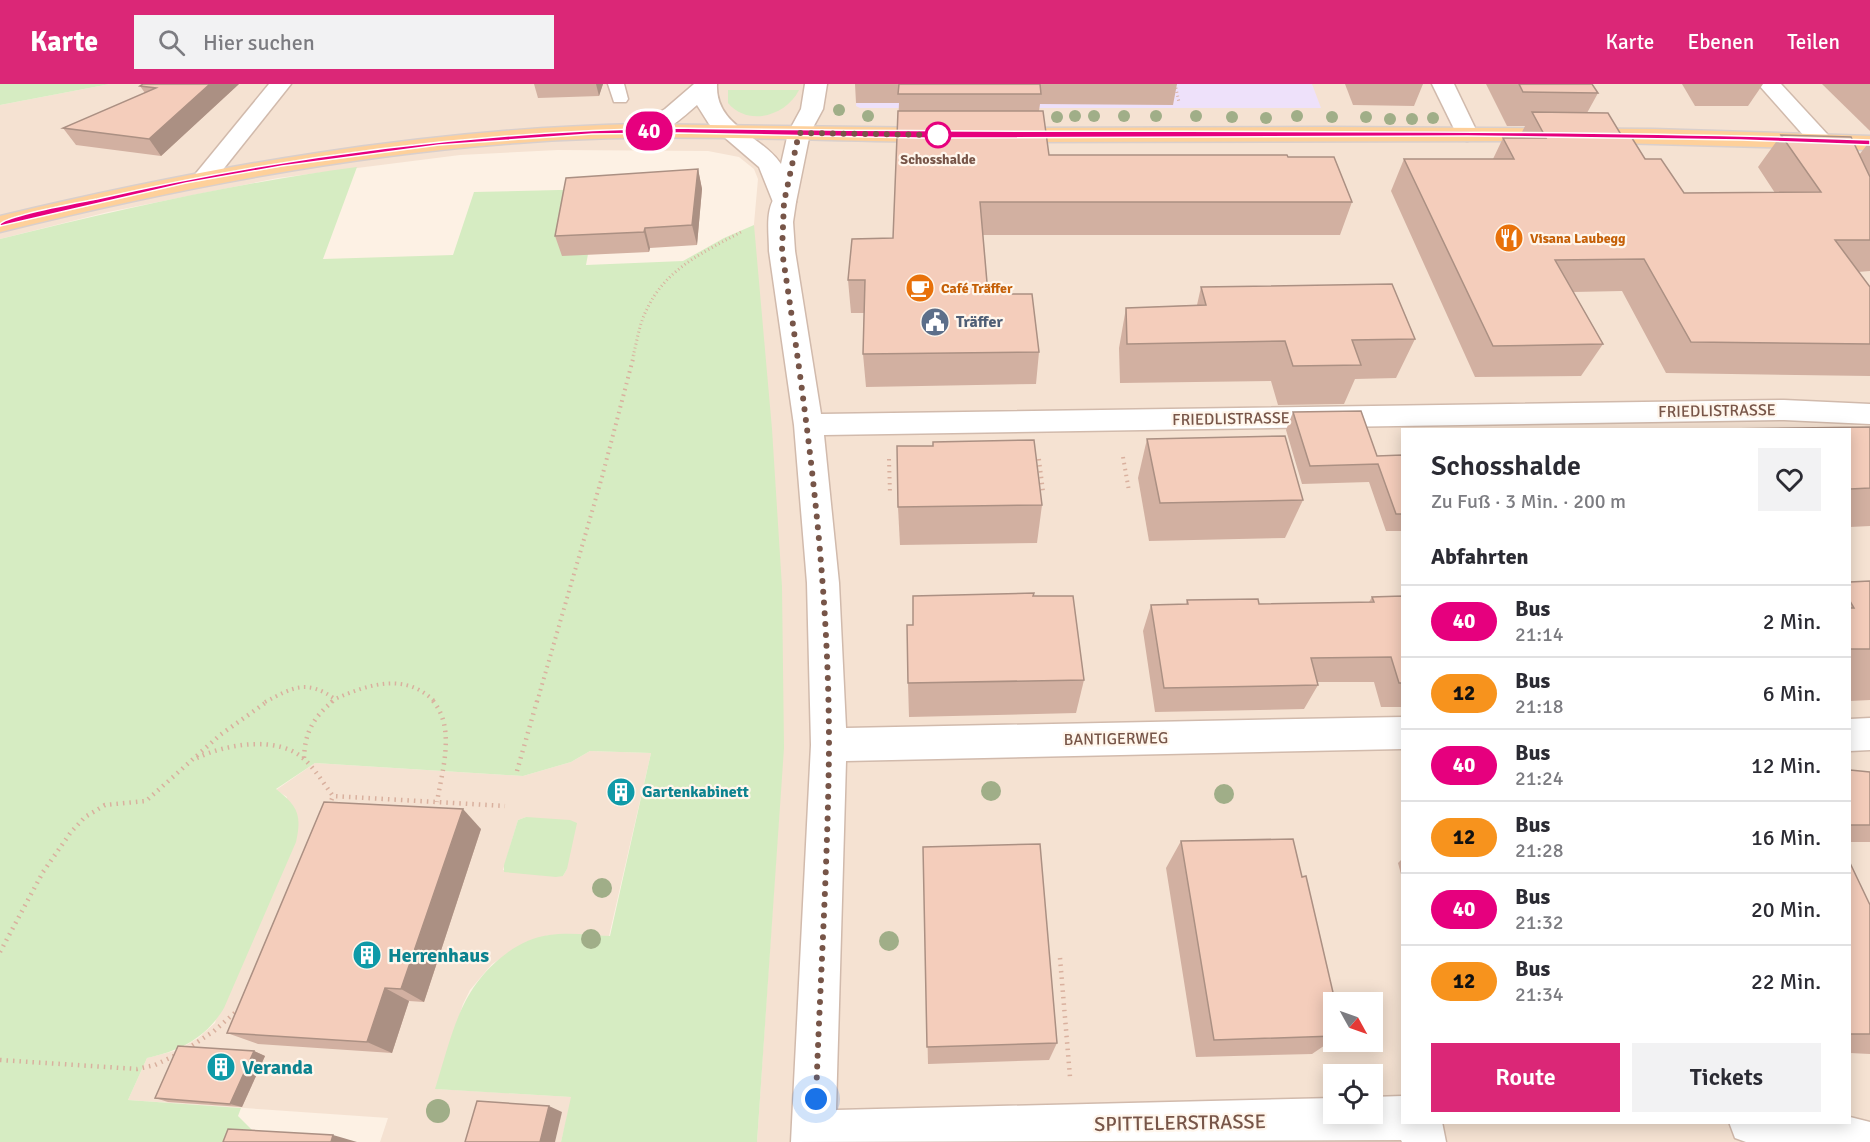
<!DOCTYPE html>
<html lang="de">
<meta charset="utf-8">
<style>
body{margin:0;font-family:Signika,sans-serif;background:#f2f2f3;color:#2b2b33;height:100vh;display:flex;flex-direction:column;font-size:22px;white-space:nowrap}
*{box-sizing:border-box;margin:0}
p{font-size:20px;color:#7c7c81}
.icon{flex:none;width:33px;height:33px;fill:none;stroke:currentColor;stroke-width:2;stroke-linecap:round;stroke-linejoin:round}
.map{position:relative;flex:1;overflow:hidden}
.side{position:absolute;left:1401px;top:344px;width:450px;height:696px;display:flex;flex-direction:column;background:#fff;border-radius:0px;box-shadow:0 3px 15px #0003}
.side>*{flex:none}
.badge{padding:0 12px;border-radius:20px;font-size:21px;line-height:39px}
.needle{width:39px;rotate:130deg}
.buttons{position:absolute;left:1323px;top:908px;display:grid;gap:12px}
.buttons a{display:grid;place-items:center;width:60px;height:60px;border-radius:0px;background:#fff;box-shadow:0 3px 15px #0003;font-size:30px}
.you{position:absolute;width:30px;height:30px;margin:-15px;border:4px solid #fff;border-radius:50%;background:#1a73e8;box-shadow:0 0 0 9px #1a73e833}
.map>.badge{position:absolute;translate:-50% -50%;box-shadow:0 0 0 3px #fff}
h2{padding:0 30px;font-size:22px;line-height:54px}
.round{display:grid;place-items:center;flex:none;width:63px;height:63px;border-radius:0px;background:#f2f2f3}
.headline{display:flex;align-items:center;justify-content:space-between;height:102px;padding:0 30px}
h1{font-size:28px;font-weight:600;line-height:45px}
.action{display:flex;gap:12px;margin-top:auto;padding:12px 30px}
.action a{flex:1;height:69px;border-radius:0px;background:#db2777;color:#fff;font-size:24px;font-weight:600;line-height:69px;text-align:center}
.action a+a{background:#f2f2f3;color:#2b2b33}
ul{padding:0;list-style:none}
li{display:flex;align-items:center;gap:18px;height:72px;padding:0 30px;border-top:2px solid #e1e1e2}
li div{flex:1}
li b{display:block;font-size:22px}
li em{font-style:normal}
li .badge{min-width:66px;font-weight:700;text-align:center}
header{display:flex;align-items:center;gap:36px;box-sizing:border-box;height:84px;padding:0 30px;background:#db2777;color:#fff}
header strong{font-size:28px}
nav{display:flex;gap:33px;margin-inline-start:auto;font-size:21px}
.search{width:420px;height:54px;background:#f2f2f3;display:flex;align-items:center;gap:15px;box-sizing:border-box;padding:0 21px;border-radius:0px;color:#7c7c81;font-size:22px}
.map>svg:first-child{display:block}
.residential{fill:#f5e2d2;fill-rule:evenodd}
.education{fill:#eee1fa}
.green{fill:#d6ecc2}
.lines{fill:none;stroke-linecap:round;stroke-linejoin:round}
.service-casing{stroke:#d1baac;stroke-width:3}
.minor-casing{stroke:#d1baac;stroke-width:3}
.tertiary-casing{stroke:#d1baac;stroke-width:3}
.primary-casing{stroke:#d9cfcc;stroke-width:3}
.path-far2{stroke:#d9b09e;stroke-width:3;stroke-dasharray:1 3;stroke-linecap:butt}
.path-far1{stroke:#d9b09e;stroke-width:4;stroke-dasharray:1.5 4.5;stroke-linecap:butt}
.path{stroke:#d9b09e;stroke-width:4.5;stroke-dasharray:1.5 5;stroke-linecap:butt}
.service{fill:#fff;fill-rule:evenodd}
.minor{fill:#fff;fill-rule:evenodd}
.tertiary{fill:#fff;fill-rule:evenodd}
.primary{fill:#fed09a;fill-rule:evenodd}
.tree{fill:#a0ae88}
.wall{fill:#d2b0a1}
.shaded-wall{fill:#ab9083}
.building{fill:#f4cdbb;stroke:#ab9083;stroke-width:1.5}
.line{fill:#e6007e;stroke:#fff;stroke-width:1.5}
.walk{stroke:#775548;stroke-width:6;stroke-dasharray:0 10.8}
.stop-dot{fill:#fff;stroke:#e6007e;stroke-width:3}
.labels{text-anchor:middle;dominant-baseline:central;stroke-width:4.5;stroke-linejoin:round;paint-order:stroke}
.far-stop-label{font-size:14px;font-weight:bold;fill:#775548;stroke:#fff6ec}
.far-food-label{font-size:14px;font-weight:bold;fill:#c56008;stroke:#fff6ec;text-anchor:start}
.service-label{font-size:16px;font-weight:bold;fill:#4e5e75;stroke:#fff6ec;text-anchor:start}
.street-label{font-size:16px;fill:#775548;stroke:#fff6ec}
.culture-label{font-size:16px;font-weight:bold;fill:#0d838f;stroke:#fff6ec;text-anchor:start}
.near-culture-label{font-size:20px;font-weight:bold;fill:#0d838f;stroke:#fff6ec;text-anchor:start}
.near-street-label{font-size:20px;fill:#775548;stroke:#fff6ec}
</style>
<header>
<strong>Karte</strong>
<div class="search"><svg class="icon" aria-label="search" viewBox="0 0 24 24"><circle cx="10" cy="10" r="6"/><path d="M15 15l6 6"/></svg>Hier suchen</div>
<nav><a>Karte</a><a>Ebenen</a><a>Teilen</a></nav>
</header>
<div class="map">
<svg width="1870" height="1058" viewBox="0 0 1870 1058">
<rect width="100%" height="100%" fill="#fdf1e4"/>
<g class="residential">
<path d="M110,0H1870V1058H757L779,727L753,151L758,95L754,85L739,73L708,67L558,66L460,71L278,94L108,128L0,155V21ZM1402,345H1850V1038H1402ZM1334,918H1372V957H1334ZM1334,990H1372V1029H1334Z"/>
<path d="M590,667L651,669L609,852L549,851L526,858L492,880L470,906L463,920L436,1005L572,1013L561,1058H380L388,1034L128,1016L147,974L178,966L198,954L215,939L287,713L276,706L315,679L523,692L571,678ZM526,733L567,785L563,792L503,786L518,736Z"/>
</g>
<polygon class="education" points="858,0 1312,0 1321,24 860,24 856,22"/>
<g class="green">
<polygon points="0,0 110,0 0,21"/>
<path d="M728,6H799C786,32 748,43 728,19Z"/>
<path d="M357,83L323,175L453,171L474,108L600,105L586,181L683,177L724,154L754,141L772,345L782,503L784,664L757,1058H561L571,1013L435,1005C452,952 459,904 507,869C519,860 534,853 549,851C569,848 590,851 610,852L651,669L590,667L571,678L523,692L315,679L276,705C298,722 302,731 296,758L224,924C206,954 180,967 147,974L128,1016L241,1024L238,1032L260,1054L258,1058H0V155C118,126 236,99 357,83Z"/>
<polygon points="526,733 570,736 577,739 567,785 563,792 556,793 504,788 504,781 518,736"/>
</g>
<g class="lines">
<g class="service-casing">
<polygon id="service" points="608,0 624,0 628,15 626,18 614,18"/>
</g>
<g class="minor-casing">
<g id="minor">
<polygon points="269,0 291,0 213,98 205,100 197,98 193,93 197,88"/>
<polygon points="1432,0 1454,0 1478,50 1475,55 1467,57 1459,55"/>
<polygon points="1758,0 1781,0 1828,51 1831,56 1828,61 1820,63 1812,61"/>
<path d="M784,111L793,113L796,118L793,138L795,167L821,330L1784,316L1870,320V340L1784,336L824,351L839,499L846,644L1402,633V665L846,677L836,1026L1334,1014V1029H1372V1013L1402,1012V1038H1442L1446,1058H1402L1401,1056L791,1058L811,661L807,499L794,341L769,167C769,150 765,127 775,113Z"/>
<polygon points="1870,634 1870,666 1850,667 1850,635"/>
<polygon points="1850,1033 1870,1038 1870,1058 1746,1058 1735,1054 1729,1038 1850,1038"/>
</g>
</g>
<g class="tertiary-casing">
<path id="tertiary" d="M694,0H717C715,42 760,50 781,80L788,49L801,25L805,0H827L823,25L810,49L796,118L793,123L784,125L775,123L759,83L709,40L697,21C682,34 658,57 637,52L634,47L637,42L665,25Z"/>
</g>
<g class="primary-casing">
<g id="primary">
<path d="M636,40L941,44L949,46L952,51L949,56L941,58C800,57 658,48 517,59C342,72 170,106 0,148V132C210,82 420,45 636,40Z"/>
<polygon points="1327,43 1653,45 1870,52 1870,66 1545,57 1002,58 994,56 991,51 994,46 1002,44"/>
</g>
</g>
<g class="path-far2">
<polyline points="1175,0 1179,18"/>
<path d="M633,272C637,258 639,241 646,227C665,185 702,169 741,148"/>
</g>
<g class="path-far1">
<polyline points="1123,373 1129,407"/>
<polyline points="889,375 890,410"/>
<polyline points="1039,375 1043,407"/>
<path d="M265,618C294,603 306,595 335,615C369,600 406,588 435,618"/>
<polyline points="331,618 335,615"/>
<polyline points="537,618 602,393 634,271"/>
</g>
<g class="path">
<path d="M433,617C456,644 442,687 437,718"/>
<path d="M197,674C226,660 278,651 304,675C315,685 324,700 333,712L505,722"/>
<path d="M304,674C305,648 313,634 333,617"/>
<polyline points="517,687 537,617"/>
<polyline points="329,722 333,712"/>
<polyline points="0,868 43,788 71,748 85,733 105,721 146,717 220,651 268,617"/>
<polyline points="1060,874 1070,993"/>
<polyline points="187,965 214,947 238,926"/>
<polyline points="0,976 137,985 155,981 178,970"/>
</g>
<use href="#service" class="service"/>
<use href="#minor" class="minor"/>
<use href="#tertiary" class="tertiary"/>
<use href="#primary" class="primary"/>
</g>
<g class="tree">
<circle cx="839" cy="26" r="6"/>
<circle cx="868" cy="32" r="6"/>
<circle cx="1075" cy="32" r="6"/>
<circle cx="1094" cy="32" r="6"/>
<circle cx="1124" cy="32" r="6"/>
<circle cx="1156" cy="32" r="6"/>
<circle cx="1196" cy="32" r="6"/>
<circle cx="1297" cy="32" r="6"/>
<circle cx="1057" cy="33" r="6"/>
<circle cx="1232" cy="33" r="6"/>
<circle cx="1332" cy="33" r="6"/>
<circle cx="1366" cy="33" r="6"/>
<circle cx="1266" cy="34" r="6"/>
<circle cx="1433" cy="34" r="6"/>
<circle cx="1390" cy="35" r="6"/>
<circle cx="1412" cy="35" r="6"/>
<circle cx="991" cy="707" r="10"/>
<circle cx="1224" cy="710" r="10"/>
<circle cx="602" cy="804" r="10"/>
<circle cx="591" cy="855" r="10"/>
<circle cx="889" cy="857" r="10"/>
<circle cx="438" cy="1027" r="12"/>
</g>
<g class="wall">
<polygon points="239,0 161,72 76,61 63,44 145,9 140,2"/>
<polygon points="534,0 603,0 599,12 538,14"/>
<polygon points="855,0 1177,0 1173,21 1040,20 1039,27 1049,71 1288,73 1352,118 1340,151 983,151 988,210 1039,268 1036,300 866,303 863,270 864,229 851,229 848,196 893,154 899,19 856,19"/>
<polygon points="1345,0 1423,0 1414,22 1353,21"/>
<polygon points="1486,0 1592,0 1598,9 1587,29 1623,54 1684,109 1775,109 1758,83 1781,51 1859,71 1870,57 1870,187 1858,188 1870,203 1870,292 1666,289 1622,207 1573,208 1603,260 1581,292 1475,293 1391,107 1404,75 1493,75 1503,54 1519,54 1525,42 1507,42"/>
<polygon points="1682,0 1763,0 1748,22 1695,22"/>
<polygon points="1822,0 1870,0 1870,47"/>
<polygon points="698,85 702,105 697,161 650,164 649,168 562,172 555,152"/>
<polygon points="1201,203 1415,255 1396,294 1355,295 1344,320 1278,321 1271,297 1120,299 1119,264 1126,224 1197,221"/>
<polygon points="1293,328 1377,372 1402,371 1402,447 1386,447 1369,398 1302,400 1286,346"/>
<polygon points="1870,343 1870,442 1850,443 1850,345"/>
<polygon points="1147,355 1303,416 1285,454 1149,457 1138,394"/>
<polygon points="1042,421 1037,459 900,461 898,423"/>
<polygon points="1870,497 1870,616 1850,617 1850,498"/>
<polygon points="1033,512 1084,596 1076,629 909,633 908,599 913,541"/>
<polygon points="1402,512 1402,623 1381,623 1374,598 1318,598 1318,601 1304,625 1155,628 1143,547 1151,521 1186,520 1187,516 1259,520 1369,518 1372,513"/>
<polygon points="1850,686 1870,688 1870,758 1850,758"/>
<polygon points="481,745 424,918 409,917 392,969 258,960 227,949"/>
<polygon points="1181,757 1302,793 1335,917 1331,920 1334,933 1334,955 1312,970 1196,973 1166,784"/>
<polygon points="923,763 1057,959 1049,976 928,980"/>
<polygon points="1402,775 1402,794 1398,779"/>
<polygon points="1850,779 1870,821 1870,970 1850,969"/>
<polygon points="254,967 265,972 242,1023 168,1018 155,1014"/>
</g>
<g class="shaded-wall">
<polygon points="210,0 239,0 161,72 149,55"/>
<polygon points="596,0 603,0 599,12"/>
<polygon points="698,85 702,105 697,161 692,141"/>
<polygon points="645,144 650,164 649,168 644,148"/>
<polygon points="463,725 481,745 424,918 401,905"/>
<polygon points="385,904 409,917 392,969 367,958"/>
<polygon points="254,967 265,972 242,1023 230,1020"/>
<polygon points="549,1022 562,1028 555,1058 540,1058"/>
<polygon points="333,1051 357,1058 331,1058"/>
</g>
<g class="building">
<polygon points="143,0 210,0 149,55 63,44 156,4 140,2"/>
<polygon points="899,0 1040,0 1041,10 898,10"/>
<polygon points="1519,0 1592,0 1598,9 1523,8"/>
<polygon points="898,27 1043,27 1049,71 1287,71 1288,73 1334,73 1352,118 980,118 988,210 1032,210 1039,268 863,270 865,196 848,196 852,155 893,154"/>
<polygon points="1532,28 1608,29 1623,54 1632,54 1645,75 1661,75 1684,109 1821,108 1781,51 1851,53 1870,93 1870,156 1835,156 1870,203 1870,260 1691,258 1644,175 1555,176 1603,260 1493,262 1404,75 1514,75 1503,54 1546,54"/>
<polygon points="698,85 692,141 645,144 644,148 555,152 566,94"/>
<polygon points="1392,200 1415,255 1352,256 1361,281 1293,282 1285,257 1127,260 1126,224 1206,221 1201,203"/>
<polygon points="1361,327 1377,372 1402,371 1402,430 1396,430 1378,380 1310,382 1293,328"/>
<polygon points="1870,343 1870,404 1850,405 1850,345 1720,345"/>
<polygon points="1285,352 1303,416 1160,419 1147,355"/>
<polygon points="1034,356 1042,421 898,423 897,362 933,362 933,358"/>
<polygon points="1870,497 1870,565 1850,565 1850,524 1854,524 1850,517 1850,498"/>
<polygon points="1034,509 1033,512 1073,512 1084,596 908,599 907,541 913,541 913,512"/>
<polygon points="1402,512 1402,599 1399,599 1391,573 1311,574 1318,601 1164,604 1151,521 1188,520 1187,516 1258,515 1259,520 1374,518 1372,513"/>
<polygon points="1850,686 1870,688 1870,741 1850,741"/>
<polygon points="324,718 463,725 401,905 385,904 367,958 227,949"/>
<polygon points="1293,755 1302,793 1306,792 1335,917 1330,917 1334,933 1334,952 1214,956 1181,757"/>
<polygon points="1040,760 1057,959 927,963 923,763"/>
<polygon points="1850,779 1870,821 1870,950 1850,950"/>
<polygon points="178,962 254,967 230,1020 155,1014"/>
<polygon points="477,1017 549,1022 540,1058 465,1058"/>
<polygon points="228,1045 333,1051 331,1058 223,1058"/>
</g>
<path class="line" d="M678,44C1075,52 1473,41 1870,56V61L1741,56L1467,52L917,54L678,49L592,50L439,61L282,82L186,99L0,142V140C8,131 77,119 97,115C289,71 480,47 678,44Z"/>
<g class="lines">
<path class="walk" d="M816,1015C820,897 828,779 829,662C829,496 807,331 782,167L784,118L799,49L938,51"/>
</g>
<defs>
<g id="restaurant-disc" transform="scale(1.5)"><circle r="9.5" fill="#e8710a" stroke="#fff6ec"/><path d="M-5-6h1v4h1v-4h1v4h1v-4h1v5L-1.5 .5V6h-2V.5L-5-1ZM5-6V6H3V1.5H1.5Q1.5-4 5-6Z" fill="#fff"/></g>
<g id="cafe-disc" transform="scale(1.5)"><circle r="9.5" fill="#e8710a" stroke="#fff6ec"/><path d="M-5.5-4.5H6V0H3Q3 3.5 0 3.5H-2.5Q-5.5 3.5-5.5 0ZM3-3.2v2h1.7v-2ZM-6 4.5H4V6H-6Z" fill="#fff"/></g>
<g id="civic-disc" transform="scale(1.5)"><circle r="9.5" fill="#5c6f8a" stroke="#fff6ec"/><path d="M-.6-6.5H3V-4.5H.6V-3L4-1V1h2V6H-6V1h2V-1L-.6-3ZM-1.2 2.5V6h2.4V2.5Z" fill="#fff"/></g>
<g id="building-disc" transform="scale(1.5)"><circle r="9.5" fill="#0f9aa8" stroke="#fff6ec"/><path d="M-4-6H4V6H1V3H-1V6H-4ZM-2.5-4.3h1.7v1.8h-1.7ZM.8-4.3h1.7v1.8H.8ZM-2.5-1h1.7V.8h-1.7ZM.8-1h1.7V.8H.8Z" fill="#fff"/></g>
</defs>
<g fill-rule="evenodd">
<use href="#restaurant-disc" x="1509" y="154"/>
<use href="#cafe-disc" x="920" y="204"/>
<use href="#civic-disc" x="935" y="238"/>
<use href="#building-disc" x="621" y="708"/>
<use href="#building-disc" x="367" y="871"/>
<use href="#building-disc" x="221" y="983"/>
</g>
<circle class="stop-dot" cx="938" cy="51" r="12"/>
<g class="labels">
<g class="far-stop-label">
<text x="938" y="75">Schosshalde</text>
</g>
<g class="far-food-label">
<text x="1530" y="154">Visana Laubegg</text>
<text x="941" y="204">Café Träffer</text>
</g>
<g class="service-label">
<text x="956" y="238">Träffer</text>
</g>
<g class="street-label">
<text transform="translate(1717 327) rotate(-1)">FRIEDLISTRASSE</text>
<text transform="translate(1231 335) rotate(-1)">FRIEDLISTRASSE</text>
<text transform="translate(1116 655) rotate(-1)">BANTIGERWEG</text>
</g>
<g class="culture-label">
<text x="642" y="708">Gartenkabinett</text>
</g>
<g class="near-culture-label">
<text x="388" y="871">Herrenhaus</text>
<text x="242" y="983">Veranda</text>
</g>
<g class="near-street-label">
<text transform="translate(1180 1039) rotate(-1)">SPITTELERSTRASSE</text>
</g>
</g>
</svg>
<div class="buttons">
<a><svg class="needle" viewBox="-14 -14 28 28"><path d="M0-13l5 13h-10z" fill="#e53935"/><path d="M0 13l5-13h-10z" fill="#7c7c81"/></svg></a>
<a><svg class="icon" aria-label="locate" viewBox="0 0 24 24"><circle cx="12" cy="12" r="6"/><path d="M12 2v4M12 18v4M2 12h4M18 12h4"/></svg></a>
</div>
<div class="you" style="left:816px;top:1015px"></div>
<b class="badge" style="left:649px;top:47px;background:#e6007e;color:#fff">40</b>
<section class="side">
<div class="headline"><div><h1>Schosshalde</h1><p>Zu Fuß · 3 Min. · 200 m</p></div><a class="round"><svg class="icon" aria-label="heart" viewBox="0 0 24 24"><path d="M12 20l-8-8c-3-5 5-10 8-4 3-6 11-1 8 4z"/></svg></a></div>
<h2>Abfahrten</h2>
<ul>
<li><span class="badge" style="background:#e6007e;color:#fff">40</span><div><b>Bus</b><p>21:14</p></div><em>2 Min.</em></li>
<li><span class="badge" style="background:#f7931d;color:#111">12</span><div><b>Bus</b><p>21:18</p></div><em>6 Min.</em></li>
<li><span class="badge" style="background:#e6007e;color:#fff">40</span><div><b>Bus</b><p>21:24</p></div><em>12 Min.</em></li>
<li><span class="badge" style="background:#f7931d;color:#111">12</span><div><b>Bus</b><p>21:28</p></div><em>16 Min.</em></li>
<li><span class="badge" style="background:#e6007e;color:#fff">40</span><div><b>Bus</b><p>21:32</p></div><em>20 Min.</em></li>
<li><span class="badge" style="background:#f7931d;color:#111">12</span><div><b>Bus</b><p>21:34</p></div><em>22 Min.</em></li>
</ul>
<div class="action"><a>Route</a><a>Tickets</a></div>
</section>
</div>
